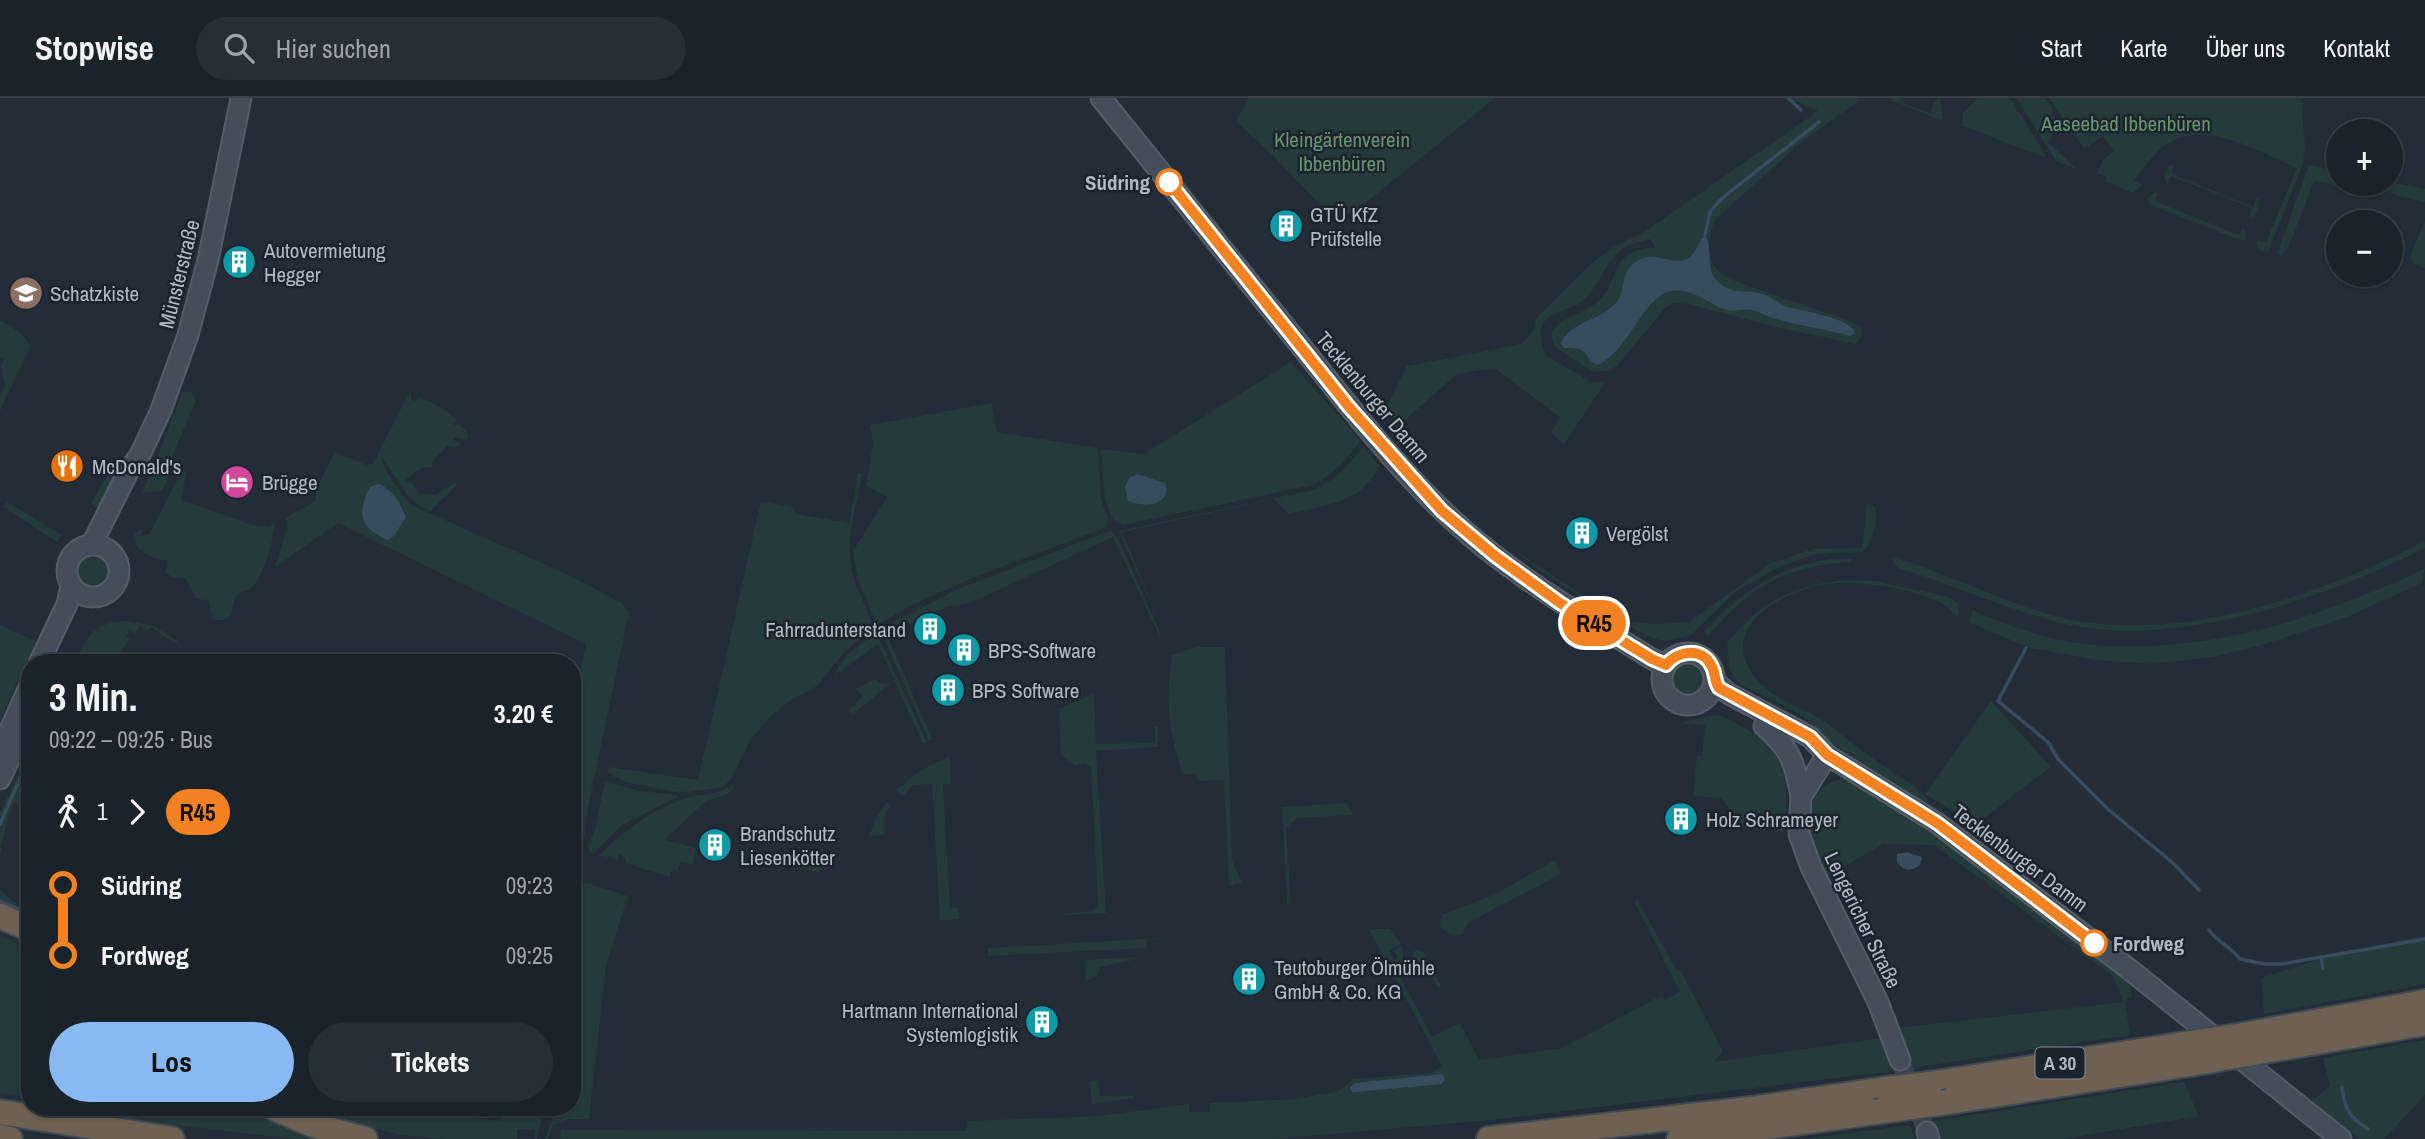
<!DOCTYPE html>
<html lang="de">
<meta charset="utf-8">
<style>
body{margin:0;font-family:"Archivo Narrow",sans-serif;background:#272f36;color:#f1f3f6;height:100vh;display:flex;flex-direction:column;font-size:26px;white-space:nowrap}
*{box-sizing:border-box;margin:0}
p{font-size:23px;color:#9fa4a8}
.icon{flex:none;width:38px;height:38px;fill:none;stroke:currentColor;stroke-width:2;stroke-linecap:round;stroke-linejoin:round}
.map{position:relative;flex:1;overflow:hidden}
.panel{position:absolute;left:21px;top:556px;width:560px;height:462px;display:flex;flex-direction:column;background:#1a222a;border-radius:28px;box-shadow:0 2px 5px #0004,0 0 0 2px #383f47}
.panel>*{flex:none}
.badge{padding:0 14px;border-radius:23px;font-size:24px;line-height:46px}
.controls{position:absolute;left:2326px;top:21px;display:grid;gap:14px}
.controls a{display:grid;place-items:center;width:77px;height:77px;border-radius:50%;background:#1a222a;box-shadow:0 2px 5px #0004,0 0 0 2px #383f47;font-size:35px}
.map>.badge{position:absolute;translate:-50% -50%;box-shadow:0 0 0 4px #fff}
.legs{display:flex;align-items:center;gap:10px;height:77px;padding:0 28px;font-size:23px}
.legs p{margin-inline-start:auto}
.headline{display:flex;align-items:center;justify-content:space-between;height:119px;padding:0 28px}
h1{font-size:38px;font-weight:700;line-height:52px}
.button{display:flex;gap:14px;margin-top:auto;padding:14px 28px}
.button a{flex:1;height:80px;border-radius:42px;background:#88b9f2;color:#111;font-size:28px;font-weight:700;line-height:80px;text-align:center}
.button a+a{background:#272f36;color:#f1f3f6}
ul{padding:0 28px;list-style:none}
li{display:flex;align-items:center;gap:24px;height:70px;font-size:26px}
li i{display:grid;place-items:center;width:10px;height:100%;margin:0 9px;background:currentColor}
li i::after{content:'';width:18px;height:18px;margin:-9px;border:5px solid;border-radius:50%;background:#1a222a}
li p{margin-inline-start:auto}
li:first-child i{background:linear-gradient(#0000 50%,currentColor 0)}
li:last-child i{background:linear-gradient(currentColor 50%,#0000 0)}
header{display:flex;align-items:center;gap:42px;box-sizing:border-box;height:98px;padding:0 35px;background:#1a222a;border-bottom:2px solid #383f47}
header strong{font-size:33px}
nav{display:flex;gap:38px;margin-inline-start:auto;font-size:24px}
.search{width:490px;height:63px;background:#272f36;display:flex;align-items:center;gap:18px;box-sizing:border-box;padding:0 24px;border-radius:38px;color:#9fa4a8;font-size:26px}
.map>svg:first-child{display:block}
.green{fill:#253a3a;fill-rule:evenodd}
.water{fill:#384c60}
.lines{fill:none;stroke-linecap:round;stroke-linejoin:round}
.stream{stroke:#384c60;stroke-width:3.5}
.secondary-tunnel{stroke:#37424d;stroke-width:19;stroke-dasharray:19 10;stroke-linecap:butt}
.secondary-casing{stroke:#535d66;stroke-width:23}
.highway-casing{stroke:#404a53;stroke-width:28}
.secondary{stroke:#444e5b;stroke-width:19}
.highway{stroke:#6e6153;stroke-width:24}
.highway-bridge-casing{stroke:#404a53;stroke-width:28;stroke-linecap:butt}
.highway-bridge{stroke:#6e6153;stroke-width:24}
.line-1-casing{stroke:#fff;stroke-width:16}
.line-1{stroke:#f58220;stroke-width:10}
.stop-1-dot{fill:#fff;stroke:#f58220;stroke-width:3.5}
.labels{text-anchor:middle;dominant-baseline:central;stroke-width:5;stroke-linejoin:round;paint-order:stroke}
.shield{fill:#1b242d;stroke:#838d97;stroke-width:2}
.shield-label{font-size:19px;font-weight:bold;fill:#b0bac4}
.park-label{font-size:21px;fill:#699470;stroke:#1b242d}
.stop-label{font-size:21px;font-weight:bold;fill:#b0bac4;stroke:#1b242d;text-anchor:end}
.poi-label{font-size:21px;fill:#b0bac4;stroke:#1b242d;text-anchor:start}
.street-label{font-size:21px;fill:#b0bac4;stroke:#1b242d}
</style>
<header>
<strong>Stopwise</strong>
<div class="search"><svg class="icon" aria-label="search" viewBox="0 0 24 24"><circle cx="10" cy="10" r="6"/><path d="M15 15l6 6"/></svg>Hier suchen</div>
<nav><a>Start</a><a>Karte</a><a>Über uns</a><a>Kontakt</a></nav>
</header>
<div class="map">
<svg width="2425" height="1041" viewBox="0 0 2425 1041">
<rect width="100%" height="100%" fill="#222d38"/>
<g class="green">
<polygon points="1249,0 1495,0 1374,98 1337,124 1267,52 1236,23"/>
<path d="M1790,0H1854L1860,2L1804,42L1716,121C1709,133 1706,154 1714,167C1718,176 1729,180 1738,184L1850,223L1860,229L1862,237L1856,246L1780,230L1688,206L1675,205L1666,209L1617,268L1607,273L1593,274L1554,248L1551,235C1561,219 1579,218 1595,206C1613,193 1612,173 1624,160C1631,152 1645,151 1655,149L1650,141C1640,144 1628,146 1620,153C1603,167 1599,191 1580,205C1569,212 1550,213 1543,226C1538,237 1542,247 1546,258L1591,284L1606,283L1564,346L1551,335L1560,319L1494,270L1457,276L1398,328L1385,312L1407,268L1521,246L1534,232L1535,223L1540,216L1592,165L1612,150L1646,133L1818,13Z"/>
<polygon points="1891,0 1900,0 1906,6 1930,15 1935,3 1940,0 1943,19 1941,22 1890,2"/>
<polygon points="1978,0 2010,0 2046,57 2044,59 1963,28 1963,15"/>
<polygon points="2016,0 2045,0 2052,9 2053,18 2061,25 2048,44 2078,72 2056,63"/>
<path d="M2049,0H2301L2305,48L2303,66L2268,154L2260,153L2257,144L2258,142L2266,144L2297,70C2258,54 2203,18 2163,49C2152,57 2143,72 2134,82L2142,87L2133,95L2105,83L2107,79L2097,75L2103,62L2114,53L2103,38L2084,51Z"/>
<polygon points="2173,67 2172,76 2253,109 2256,100 2258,101 2259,107 2255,118 2249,120 2252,110 2171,78 2167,87 2164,80 2168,69"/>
<polygon points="2309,67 2338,73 2338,86 2391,84 2425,91 2425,104 2395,97 2383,91 2366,93 2314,83 2288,151 2282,156 2277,156"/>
<polygon points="2155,94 2158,95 2155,103 2239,137 2242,130 2246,133 2245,142 2242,143 2153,108 2147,101"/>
<polygon points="2425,122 2425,170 2414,166 2410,159"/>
<path d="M0,223C13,230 25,234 30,249L0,313V296L5,288L1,269L4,261L0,259Z"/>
<path d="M1291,264L1360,342C1350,361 1331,377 1313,387L1123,427L1114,423L1105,403L1101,351L1144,356Z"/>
<polygon points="183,293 191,294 196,303 169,365 174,368 162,393 142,395 152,373 155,374 157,370 154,368"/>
<path d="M410,293L412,302L415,303L419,298L446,312L457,323L454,324V327H460L467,334L468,339L466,342L454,339L453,342L461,345L459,348H447L435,360L432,369L421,370L404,383L412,385L418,395L436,397C441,391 449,390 455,384L457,387L430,413C400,399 401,382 382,360C382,372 402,396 411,407L573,479L621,505L629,514L587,715L585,738L577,749L572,748V609L586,546L338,425L275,469L287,430L286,420C296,412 306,411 316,402V392L335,354L366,367L373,366ZM400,404L406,419L394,438L388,442Z"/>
<polygon points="992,305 997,334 1098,350 1101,402 1108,421 1107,429 972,480 912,507 877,527 858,482 853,453 887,399 866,388 873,345 870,327"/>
<path d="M1363,349L1380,368C1375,375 1370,384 1363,390C1344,407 1312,410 1289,416L1274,401L1122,434L1165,537L1119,433L1313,392C1335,383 1348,367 1363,349Z"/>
<path d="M182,373L186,374L182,402L252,427L270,429L275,423C274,440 264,479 251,490C248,492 244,492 241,494C232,499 233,509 231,518L223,522H213L208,503L196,500L186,481L172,479L165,474L167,463C151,459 134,456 135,435L142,431L141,438L150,435Z"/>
<polygon points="109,375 115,379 98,412 91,405"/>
<path d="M858,375H862C857,409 845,440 852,474C856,493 871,513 872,532L845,553L817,588L789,603L770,619L751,641L731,681L723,689L689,694L670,693L625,684L607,674L609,669L698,682L761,403L792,409L796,416L849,425Z"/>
<polygon points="7,404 62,437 57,444 4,409"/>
<path d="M1867,405L1876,410C1876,428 1875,440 1863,454L1815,456L1777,470L1735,494L1690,538L1663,543L1647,538L1603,513L1541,473L1513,451L1611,516L1629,524L1656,526L1689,524L1771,465L1813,451L1862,450Z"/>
<polygon points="1109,433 1112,433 1118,441 1159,532 1160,539 1113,439 970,505 946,509 887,537 932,641 929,643 880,531 958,491"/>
<path d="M115,442L123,446C125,456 132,477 131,485L124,477Z"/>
<path d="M2425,443V450C2327,500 2180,550 2070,527C2011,514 1955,487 1898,470L1891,460C1905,461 1922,469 1936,474C1975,488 2012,506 2051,517C2172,550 2318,498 2425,443Z"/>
<circle cx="92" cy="473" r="19"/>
<path d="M1829,461H1851V464C1786,468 1748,489 1708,539L1705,535L1706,531C1745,492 1773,471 1829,461Z"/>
<path d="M2425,470L2422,485L2347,519L2262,547L2213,559L2152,566L2095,562L2027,549L1969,524L1972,512C2007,527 2046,542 2085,546C2180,556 2279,533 2366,496C2386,488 2406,481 2425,470Z"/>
<path d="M1841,482L1876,483L1949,499L1958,505L1959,516L1957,519C1952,514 1947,508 1941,505C1916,491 1855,482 1827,486C1784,492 1718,527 1753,577C1769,600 1801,608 1824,623C1835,630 1846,641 1857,649C1878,665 1901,679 1922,694L1929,704L1928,707L1821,638C1807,614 1778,606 1754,593C1748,590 1740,588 1735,582C1728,572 1728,556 1727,545C1759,505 1790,489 1841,482Z"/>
<path d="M128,523L154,528L179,544L174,545L151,529L147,533L140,528L135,535L130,532L126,538L130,541L112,565H74C88,539 93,523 128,523Z"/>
<polygon points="0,527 36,543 0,622"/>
<polygon points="874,536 880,543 927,644 923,646 878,546 841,573 834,576 848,556"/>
<path d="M1697,543L1703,545C1695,551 1670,556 1660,554L1662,550Z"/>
<path d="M1197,549H1225L1232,762L1242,785L1233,786V789L1229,787L1224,682L1197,683L1196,675L1183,677C1168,632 1165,604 1172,557Z"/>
<circle cx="1688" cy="581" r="19"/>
<polygon points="875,581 879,585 890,586 853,616 849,612 863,598 856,591"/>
<polygon points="1094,596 1096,646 1155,645 1155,629 1158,629 1158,649 1096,653 1106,815 1053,817 1093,813 1098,807 1091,669 1085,666 1075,667 1061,658 1059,611"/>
<polygon points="1991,603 2051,669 1975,727 1925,696"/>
<path d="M1713,617C1726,617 1737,626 1748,632C1796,660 1785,681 1786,729L1784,733L1745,731L1742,727L1732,726L1727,720L1728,709L1721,700L1693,698L1697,658H1702L1705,627L1680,625Z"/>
<polygon points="30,652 30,683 24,692 30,699 30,714 15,704 6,726 0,758 0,715"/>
<polygon points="950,658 951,686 943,687 950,810 958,810 959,821 940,823 932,686 913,687 903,698 896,692 921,672"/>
<path d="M1842,681L1858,687L1940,739L2023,800L2080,850L2111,868L2130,883L2132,900L2127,901L2125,905L2130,937L1912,970L1896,930L2124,904L2113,878L1934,747L1883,746L1828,778L1849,820L1845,821C1836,803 1810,757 1808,741C1805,716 1814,684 1842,681Z"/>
<polygon points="605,684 641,693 677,697 677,699 622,727 594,755 589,754 589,747 595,731"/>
<path d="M732,687L734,690L728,696L706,703L664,742L696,750L693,767L681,764L678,772L672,771L670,779L625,765L626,761L619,756L617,762L600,757C624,732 651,712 684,701C700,695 718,698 732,687Z"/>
<polygon points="886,704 890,707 884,721 884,737 869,738 877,718"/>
<polygon points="1347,705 1353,717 1297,720 1286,730 1291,806 1287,806 1282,709"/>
<polygon points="798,754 823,760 820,775 795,769"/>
<polygon points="1555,762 1561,776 1469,824 1462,836 1454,838 1439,829 1443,816 1494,797"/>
<polygon points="584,784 628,798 606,867 589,1021 568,1021 553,1027 548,1041 545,1041 557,1010 572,1010 572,828"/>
<polygon points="0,792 19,808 30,811 30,821 0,814"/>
<path d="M1637,801L1677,873H1681L1723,953L1714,964L1881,940L1892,973L1492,1022L1273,1041H560L561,1032L966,1033L967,1023L1099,1018L1189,1006V1014H1210V1005L1296,1001L1339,993L1353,981L1432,975L1442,968L1370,833L1372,831H1390L1401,845L1389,853L1394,862L1398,860L1394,852L1402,847L1404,868L1397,872L1432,939L1460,925L1479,962L1563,950L1662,897L1665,902L1680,894L1634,803ZM1436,977L1444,985L1353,994L1433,978Z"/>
<polygon points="0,838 30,852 30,1000 0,995"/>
<polygon points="2425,838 2425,886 2264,916 2261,880 2336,856"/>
<polygon points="1179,839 1147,842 1146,850 988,858 988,850"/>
<polygon points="1416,851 1423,854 1441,888 1438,890 1427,868 1420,872 1412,858"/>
<polygon points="1134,859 1138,861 1100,869 1098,878 1086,883 1085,862"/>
<polygon points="2425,942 2425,997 2384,1041 2360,1041 2310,1005 2330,988 2323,960"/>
<polygon points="1098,982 1100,998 1134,998 1134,1000 1092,1006 1090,983"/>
<polygon points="2184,984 2199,1018 2063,1041 1940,1041 1933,1023"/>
<polygon points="114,1010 261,1010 328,1041 296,1041 97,1018"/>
<polygon points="303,1010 383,1010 501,1023 503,1010 544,1010 537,1041 534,1041 535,1032 517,1031 517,1041 448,1041 401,1037 315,1016"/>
<polygon points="1910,1027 1915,1041 1804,1041"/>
</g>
<g class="water">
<path d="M1705,137C1714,151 1704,170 1717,183C1730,197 1747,191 1763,196C1772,199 1779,206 1788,209C1806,214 1842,218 1854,232V236L1850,238C1825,231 1800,228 1776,221C1767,219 1759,213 1751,212C1741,210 1734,215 1724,211C1706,204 1683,184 1663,196C1639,210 1627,253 1598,267L1590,263C1585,250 1578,250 1564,250L1561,245C1572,222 1601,223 1617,204C1626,192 1620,176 1634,165C1654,149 1675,171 1690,159C1697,153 1699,143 1705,137Z"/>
<path d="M1137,376L1165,385C1173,408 1143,410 1128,403L1125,389L1129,380Z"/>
<path d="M379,386C394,393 400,405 406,419L394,438L388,442C360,431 356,415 370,389Z"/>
<path d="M1907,754L1922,759L1920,767C1911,774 1903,773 1897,764V756Z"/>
<polygon points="1442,976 1445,981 1442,986 1356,994 1352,994 1350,990 1355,985"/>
</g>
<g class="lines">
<g class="stream">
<polyline points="1788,0 1801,12"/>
<polyline points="1705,137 1710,114 1721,101 1819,24"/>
<polyline points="2026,550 1998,603 2048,644 2058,661 2109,712 2173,765 2199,792"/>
<polyline points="0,726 28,662"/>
<polyline points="0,803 30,816"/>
<path d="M2209,832C2217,844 2231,849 2240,861L2264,866H2282L2425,841"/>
<polyline points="2321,859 2323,870"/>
<path d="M2342,989C2345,1012 2348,1018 2368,1031"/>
</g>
<polyline class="secondary-tunnel" points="1900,962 1927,1034"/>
<g class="secondary-casing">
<g id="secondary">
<path d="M1101,0C1167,82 1233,165 1300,247C1345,303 1389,361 1441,411C1503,472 1579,516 1652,561L1666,567"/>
<polyline points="92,446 129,372 140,357 161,312 188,237 208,162 241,0"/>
<circle cx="93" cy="473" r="26"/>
<circle cx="1688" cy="581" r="26"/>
<polyline points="39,565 67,506 71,487"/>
<polyline points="1715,584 1729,596 1810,639 1827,657 1937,725 2129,871 2341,1041"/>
<path d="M1764,628C1791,651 1795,665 1801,699"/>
<polyline points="0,654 30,587"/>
<polyline points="1827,657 1801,699 1799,736 1811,769 1878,904 1900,962"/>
<polyline points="0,681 18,643"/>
<polyline points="1927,1034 1929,1041"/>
</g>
</g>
<g class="highway-casing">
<g id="highway">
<polyline points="0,818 30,831"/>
<polyline points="2243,937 2425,904"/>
<polyline points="2253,955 2425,925"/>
<polyline points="1930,986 2191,945"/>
<polyline points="1948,1004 2190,966"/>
<polyline points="274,1010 313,1027 365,1041"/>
<polyline points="0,1014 172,1041"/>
<polyline points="0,1039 10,1041"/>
<polyline points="1489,1041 1751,1011 1886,991"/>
<polyline points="1679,1041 1875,1014"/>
</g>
</g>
<use href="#secondary" class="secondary"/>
<use href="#highway" class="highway"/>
<g class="highway-bridge-casing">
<g id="highway-bridge">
<polyline points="2191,945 2243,937"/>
<polyline points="2190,966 2253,955"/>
<polyline points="1886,991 1930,986"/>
<polyline points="1875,1014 1948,1004"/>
</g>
</g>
<use href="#highway-bridge" class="highway-bridge"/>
</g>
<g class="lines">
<g class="line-1-casing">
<path id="line-1" d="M1169,84L1349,309L1442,413L1494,457L1560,505L1652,561L1666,567C1678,552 1703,549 1712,569C1716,577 1714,583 1719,590L1810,639L1827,657L1937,725L2094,845"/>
</g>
<use href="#line-1" class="line-1"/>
</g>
<defs>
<g id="building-disc" transform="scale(1.75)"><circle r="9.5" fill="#0f9aa8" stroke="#1b242d"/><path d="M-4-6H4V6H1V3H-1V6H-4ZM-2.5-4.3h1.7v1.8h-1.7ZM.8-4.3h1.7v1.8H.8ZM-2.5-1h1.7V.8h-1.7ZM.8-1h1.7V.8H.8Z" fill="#fff"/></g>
<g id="school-disc" transform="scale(1.75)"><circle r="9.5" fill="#8d6e63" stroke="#1b242d"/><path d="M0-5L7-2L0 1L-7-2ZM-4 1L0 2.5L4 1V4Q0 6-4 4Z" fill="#fff"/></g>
<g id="restaurant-disc" transform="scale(1.75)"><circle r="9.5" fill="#e8710a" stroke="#1b242d"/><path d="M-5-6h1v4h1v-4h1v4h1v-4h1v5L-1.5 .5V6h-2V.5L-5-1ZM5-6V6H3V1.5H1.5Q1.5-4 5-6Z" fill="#fff"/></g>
<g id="hotel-disc" transform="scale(1.75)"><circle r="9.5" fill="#d1479c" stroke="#1b242d"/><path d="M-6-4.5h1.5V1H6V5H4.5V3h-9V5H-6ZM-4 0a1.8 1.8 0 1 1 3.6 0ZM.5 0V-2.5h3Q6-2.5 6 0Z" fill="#fff"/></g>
</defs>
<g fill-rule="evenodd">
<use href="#building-disc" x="1286" y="128"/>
<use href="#building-disc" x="239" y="164"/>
<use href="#school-disc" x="26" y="195"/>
<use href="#restaurant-disc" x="67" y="368"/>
<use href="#hotel-disc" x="237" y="384"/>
<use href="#building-disc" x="1582" y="435"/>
<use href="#building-disc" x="930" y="531"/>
<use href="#building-disc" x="964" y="552"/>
<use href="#building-disc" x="948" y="592"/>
<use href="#building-disc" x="1681" y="721"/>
<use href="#building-disc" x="715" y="747"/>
<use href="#building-disc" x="1249" y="881"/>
<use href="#building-disc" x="1042" y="924"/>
</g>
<g class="stop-1-dot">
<circle cx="1169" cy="84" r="12"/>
<circle cx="2094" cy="845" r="12"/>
</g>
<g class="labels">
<rect class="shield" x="2035.5" y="949.5" width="49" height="31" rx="5"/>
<g class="shield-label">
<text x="2060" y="965">A 30</text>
</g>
<g class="park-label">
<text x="2126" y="25">Aaseebad Ibbenbüren</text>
<text x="1342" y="41">Kleingärtenverein<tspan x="1342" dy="24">Ibbenbüren</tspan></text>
</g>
<g class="stop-label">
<text x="1150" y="84">Südring</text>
<text x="2113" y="845" text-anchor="start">Fordweg</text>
</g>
<g class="poi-label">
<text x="1310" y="116">GTÜ KfZ<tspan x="1310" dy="24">Prüfstelle</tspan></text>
<text x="264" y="152">Autovermietung<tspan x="264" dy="24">Hegger</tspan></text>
<text x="50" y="195">Schatzkiste</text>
<text x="92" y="368">McDonald's</text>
<text x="262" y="384">Brügge</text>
<text x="1606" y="435">Vergölst</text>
<text x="906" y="531" text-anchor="end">Fahrradunterstand</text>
<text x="988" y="552">BPS-Software</text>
<text x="972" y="592">BPS Software</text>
<text x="1706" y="721">Holz Schrameyer</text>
<text x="740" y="735">Brandschutz<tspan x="740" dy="24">Liesenkötter</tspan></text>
<text x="1274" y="869">Teutoburger Ölmühle<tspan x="1274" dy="24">GmbH &amp; Co. KG</tspan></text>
<text x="1018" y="912" text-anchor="end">Hartmann International<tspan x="1018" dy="24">Systemlogistik</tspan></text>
</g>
<g class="street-label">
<text transform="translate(179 176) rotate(-76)">Münsterstraße</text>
<text transform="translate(1373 299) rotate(50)">Tecklenburger Damm</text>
<text transform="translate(2020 760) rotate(37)">Tecklenburger Damm</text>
<text transform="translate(1863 822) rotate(64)">Lengericher Straße</text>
</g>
</g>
</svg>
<div class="controls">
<a>+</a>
<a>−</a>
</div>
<b class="badge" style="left:1594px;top:525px;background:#f58220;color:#111">R45</b>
<section class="panel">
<div class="headline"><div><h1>3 Min.</h1><p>09:22 – 09:25 · Bus</p></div><b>3.20 €</b></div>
<div class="legs"><svg class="icon" aria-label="walk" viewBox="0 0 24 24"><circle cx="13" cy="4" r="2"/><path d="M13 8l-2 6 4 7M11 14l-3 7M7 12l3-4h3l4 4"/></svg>1<svg class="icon" aria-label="forward" viewBox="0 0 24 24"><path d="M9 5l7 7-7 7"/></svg><b class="badge" style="background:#f58220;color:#111">R45</b></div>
<ul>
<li><i style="color:#f58220"></i><b>Südring</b><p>09:23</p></li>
<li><i style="color:#f58220"></i><b>Fordweg</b><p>09:25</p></li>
</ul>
<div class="button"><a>Los</a><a>Tickets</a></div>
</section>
</div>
